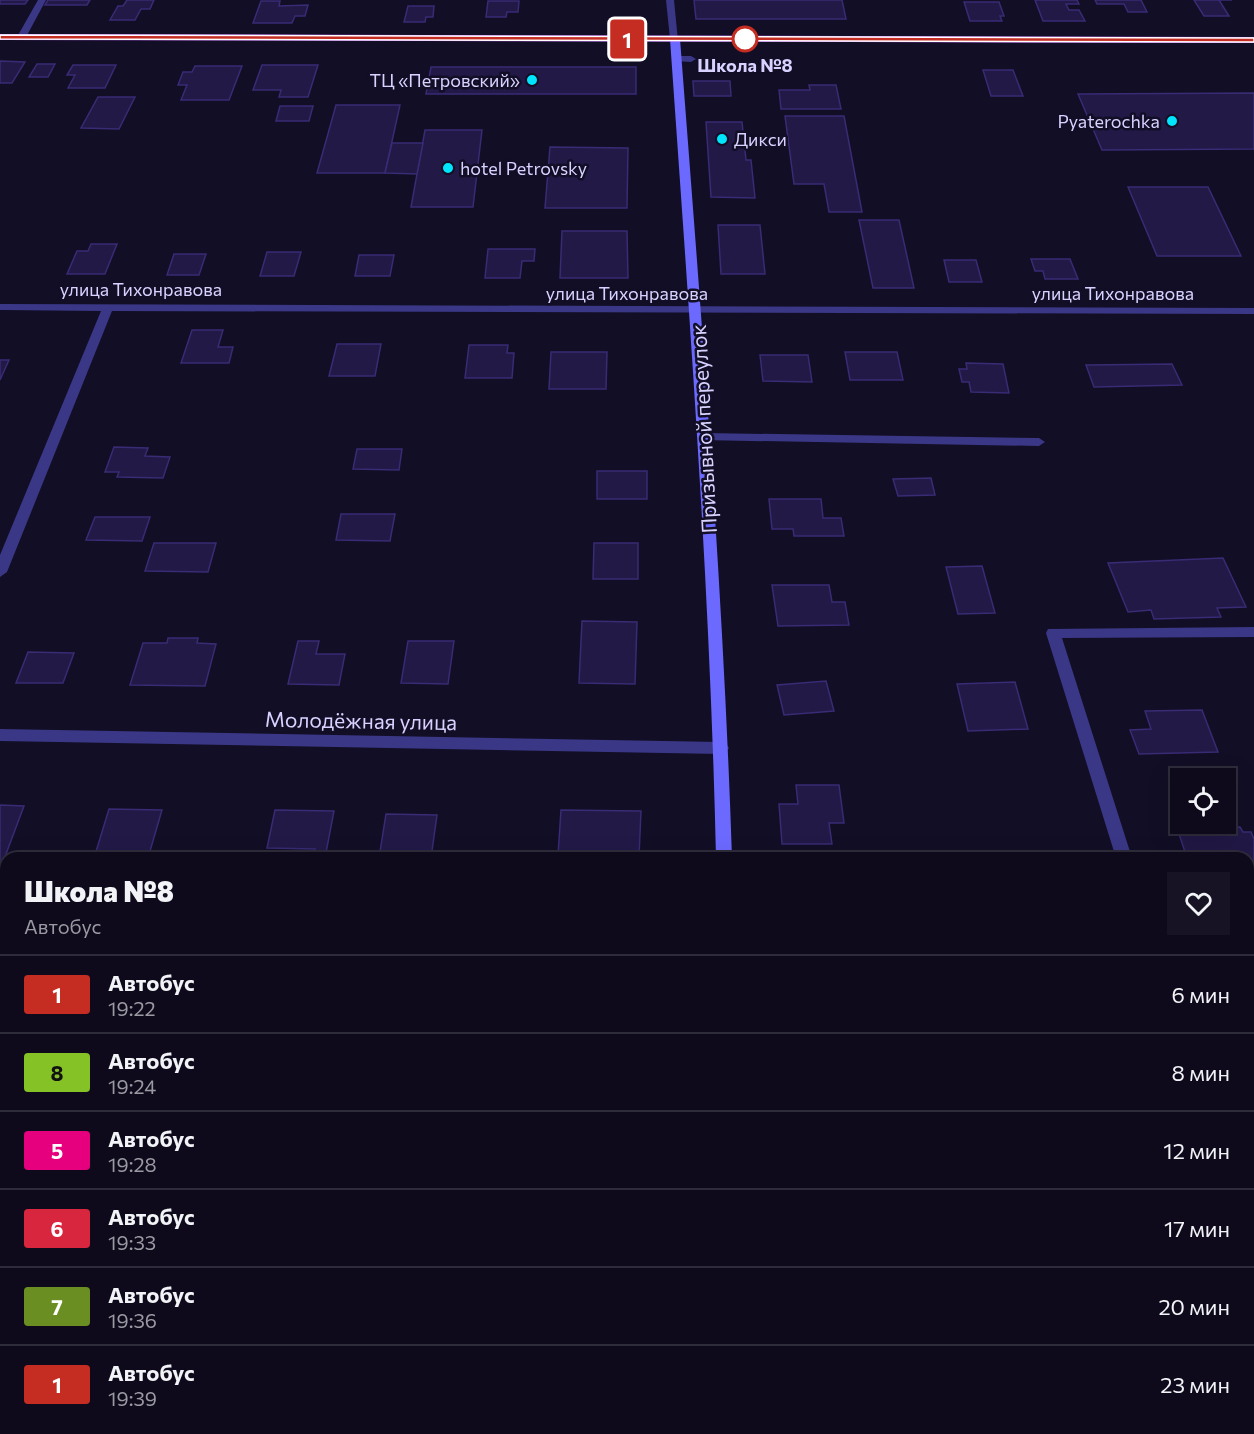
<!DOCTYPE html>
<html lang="ru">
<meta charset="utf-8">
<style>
body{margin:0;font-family:Commissioner,sans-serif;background:#171325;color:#f1f3f6;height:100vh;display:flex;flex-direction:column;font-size:22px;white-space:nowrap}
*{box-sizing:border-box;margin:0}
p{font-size:20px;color:#9b9aa3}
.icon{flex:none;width:33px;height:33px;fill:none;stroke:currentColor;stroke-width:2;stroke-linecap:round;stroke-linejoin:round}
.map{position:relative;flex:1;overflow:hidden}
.side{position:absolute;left:0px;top:852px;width:1254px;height:582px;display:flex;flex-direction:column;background:#0e0a1c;border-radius:18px 18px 0 0;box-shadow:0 6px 24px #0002,0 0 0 2px #2e2b3b}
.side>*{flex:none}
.badge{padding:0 12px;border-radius:4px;font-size:21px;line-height:39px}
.controls{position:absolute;left:1170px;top:768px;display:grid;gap:12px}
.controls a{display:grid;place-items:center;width:66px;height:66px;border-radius:0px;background:#0e0a1c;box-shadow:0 6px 24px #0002,0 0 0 2px #2e2b3b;font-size:30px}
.map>.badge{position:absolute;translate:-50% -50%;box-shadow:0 0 0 3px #fff}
.round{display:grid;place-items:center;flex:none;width:63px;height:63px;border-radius:0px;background:#171325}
.summary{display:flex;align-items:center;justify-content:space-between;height:102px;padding:0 24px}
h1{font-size:28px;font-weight:800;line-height:45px}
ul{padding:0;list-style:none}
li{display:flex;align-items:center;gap:18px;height:78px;padding:0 24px;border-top:2px solid #2e2b3b}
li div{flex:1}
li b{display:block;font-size:22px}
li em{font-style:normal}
li .badge{min-width:66px;font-weight:700;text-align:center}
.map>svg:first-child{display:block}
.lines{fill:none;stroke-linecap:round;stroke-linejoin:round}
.stream{fill:#0a2148;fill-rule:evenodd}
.building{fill:#221947;stroke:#392b74;stroke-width:1.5}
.lane{fill:#3a3786;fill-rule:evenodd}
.street{fill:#3a3786;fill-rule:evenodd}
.secondary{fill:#6c69ff;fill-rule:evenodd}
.primary{fill:#c059ff;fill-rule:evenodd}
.line{fill:#c52d22;stroke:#fff;stroke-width:1.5}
.stop-dot{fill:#fff;stroke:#c52d22;stroke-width:3}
.poi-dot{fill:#00e5fd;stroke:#120e25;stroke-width:2}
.labels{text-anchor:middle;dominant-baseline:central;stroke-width:5;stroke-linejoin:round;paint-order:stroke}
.far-stop-label{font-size:18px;font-weight:bold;fill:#d7d2ff;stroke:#120e25}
.far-poi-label{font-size:18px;fill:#d7d2ff;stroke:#120e25;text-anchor:end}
.far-street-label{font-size:18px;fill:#d7d2ff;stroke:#120e25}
.street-label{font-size:21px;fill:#d7d2ff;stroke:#120e25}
</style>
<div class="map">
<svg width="1254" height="1434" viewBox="0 0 1254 1434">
<rect width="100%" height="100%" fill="#120e25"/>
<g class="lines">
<polygon class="stream" points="0,994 6,995 6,1007 0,1006"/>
</g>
<g class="building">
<polygon points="0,0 28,0 25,4 0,4"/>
<polygon points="48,0 90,0 87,5 45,5"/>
<polygon points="127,0 154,0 150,9 141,9 135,20 110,20 118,6 123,6"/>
<polygon points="694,0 842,0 846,19 696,19"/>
<polygon points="1035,0 1077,0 1079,4 1066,4 1069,10 1079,10 1085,21 1043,21"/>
<polygon points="1095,0 1141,0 1147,12 1128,12 1124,4 1097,4"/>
<polygon points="1194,0 1232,0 1219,0 1229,16 1204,16"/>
<polygon points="261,1 280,1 279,6 308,5 305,16 295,16 292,23 253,23"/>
<polygon points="488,1 519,1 518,12 507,12 506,17 486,17"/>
<polygon points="964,2 999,2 1004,16 1000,16 1002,21 970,21"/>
<polygon points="408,6 434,6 433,17 426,17 425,22 404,22"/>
<polygon points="0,61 25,62 12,83 0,83"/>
<polygon points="37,64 55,64 48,77 29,77"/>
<polygon points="73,65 116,65 105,88 68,88 75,75 67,75"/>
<polygon points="262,65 318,65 308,97 279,97 281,90 253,90"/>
<polygon points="195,66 242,66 229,100 181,100 187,85 178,85 183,72 192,72"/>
<polygon points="431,67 636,67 636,94 426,94"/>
<polygon points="983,70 1013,70 1023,96 991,96"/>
<polygon points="693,81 730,81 731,96 694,96"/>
<polygon points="809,85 836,85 841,109 781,109 779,90 810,90"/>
<polygon points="1254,93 1254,149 1102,150 1078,94"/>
<polygon points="98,97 135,97 119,129 81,128"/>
<polygon points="336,105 400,105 385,173 317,173"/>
<polygon points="280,106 313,106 309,121 276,121"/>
<polygon points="785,116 844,116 862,212 829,212 824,184 794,184"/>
<polygon points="706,122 742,122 746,160 751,160 755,198 711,197"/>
<polygon points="425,130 482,130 473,207 411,207"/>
<polygon points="392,143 423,143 417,174 385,173"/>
<polygon points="550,147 628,148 627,208 545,208"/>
<polygon points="1128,187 1208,187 1241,256 1157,256"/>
<polygon points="859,220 899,220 914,288 873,288"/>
<polygon points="718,225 760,225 765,274 721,274"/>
<polygon points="562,231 627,231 628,278 560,278"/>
<polygon points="91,244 117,244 105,274 67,274 77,251 88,251"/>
<polygon points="488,249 535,249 534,261 522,261 520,278 485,278"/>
<polygon points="267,252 301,252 294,276 260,276"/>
<polygon points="174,254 206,254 199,275 167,275"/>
<polygon points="359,255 394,255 390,276 355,276"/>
<polygon points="1031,259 1070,259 1078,279 1045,279 1043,271 1035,271"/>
<polygon points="944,260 976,260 982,282 949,282"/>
<polygon points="192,330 223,330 218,347 233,347 229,363 181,363"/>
<polygon points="337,344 381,344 375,376 329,376"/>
<polygon points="469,345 508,345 507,353 514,353 512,378 465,378"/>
<polygon points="551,352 607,352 606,389 549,389"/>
<polygon points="845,352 897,352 903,380 850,380"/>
<polygon points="760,355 808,355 812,382 763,381"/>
<polygon points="0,360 9,360 0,380"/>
<polygon points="966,363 1003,364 1009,393 971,392 969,382 962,382 959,369 967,369"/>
<polygon points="1172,364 1182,385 1094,387 1086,365"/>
<polygon points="114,447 148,448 145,456 170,457 163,478 117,477 119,472 105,472"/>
<polygon points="357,449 402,449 399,470 353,469"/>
<rect x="597" y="471" width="50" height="28"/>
<polygon points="931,478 935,495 898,496 893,479"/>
<polygon points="769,499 821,499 823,518 841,518 844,536 794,536 793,529 772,529"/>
<polygon points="341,514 395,514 390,541 336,540"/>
<polygon points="95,517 150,517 142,541 86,540"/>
<polygon points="154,543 216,543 208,572 145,571"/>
<polygon points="594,543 638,543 638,579 593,579"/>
<polygon points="1223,558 1246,607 1217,608 1221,617 1154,619 1151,610 1128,612 1108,563"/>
<polygon points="982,566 995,613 958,614 946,567"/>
<polygon points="772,585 829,585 832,602 845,602 849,625 778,626"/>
<polygon points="582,621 637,622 635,684 579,683"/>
<polygon points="168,638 198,638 197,643 216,644 205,686 130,685 143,643 167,643"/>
<polygon points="298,641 319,641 316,654 345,654 339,685 288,684"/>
<polygon points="408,641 454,641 448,684 401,683"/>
<polygon points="28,652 74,653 63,683 16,683"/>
<polygon points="826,681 834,711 784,715 777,685"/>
<polygon points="1015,682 1028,729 968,731 957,684"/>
<polygon points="1202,710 1218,752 1139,754 1130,730 1151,729 1145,711"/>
<polygon points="796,785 839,785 844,823 829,823 832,844 782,844 779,804 798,804"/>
<polygon points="0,805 24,806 3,862 0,862"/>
<polygon points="109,809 162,810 148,858 94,858"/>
<polygon points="275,810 334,811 325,858 313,858 315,849 267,848"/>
<polygon points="561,810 641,811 639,857 558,855"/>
<polygon points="386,814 437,815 431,858 379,858"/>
<polygon points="1240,827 1243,832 1251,832 1254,839 1254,870 1248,870 1248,858 1187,858 1177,828"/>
<polygon points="207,1428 284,1428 284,1434 206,1434"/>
</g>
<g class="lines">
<g class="lane">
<polygon points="38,0 46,0 25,39 19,39 17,37"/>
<polygon points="677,56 691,56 696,59 691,62 674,61 672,59"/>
<polygon points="704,433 1039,438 1045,442 1039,446 700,440 698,437 700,434"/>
</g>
<g class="street">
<polygon points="666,0 674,0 678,41 670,39"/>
<polygon points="0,304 1254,308 1254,314 112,311 7,572 0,577 0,555 101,311 0,310"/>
<polygon points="1254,627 1254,637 1062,638 1132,858 1116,858 1046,633 1048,629"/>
<polygon points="0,729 721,742 726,744 729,748 726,752 721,754 0,741"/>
<polygon points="1248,1244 1254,1247 1254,1283 1248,1280"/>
</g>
<g class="secondary">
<path d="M675,36L680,39C701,312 723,585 732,858H716C710,585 689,312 670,39Z"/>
<rect x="730" y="1428" width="22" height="6"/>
</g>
<polygon class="primary" points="0,34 1254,37 1254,43 0,40"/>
</g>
<polygon class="line" points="0,35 1254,38 1254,42 0,39"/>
<circle class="stop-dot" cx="745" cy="39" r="12"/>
<g class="poi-dot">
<circle cx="532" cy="80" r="6"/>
<circle cx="1172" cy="121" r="6"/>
<circle cx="722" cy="139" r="6"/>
<circle cx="448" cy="168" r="6"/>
</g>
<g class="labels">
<g class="far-stop-label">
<text x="745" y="65">Школа №8</text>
</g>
<g class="far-poi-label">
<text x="520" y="80">ТЦ «Петровский»</text>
<text x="1160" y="121">Pyaterochka</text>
<text x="734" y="139" text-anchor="start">Дикси</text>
<text x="460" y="168" text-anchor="start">hotel Petrovsky</text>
</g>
<g class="far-street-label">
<text x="141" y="289">улица Тихонравова</text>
<text x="627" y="293">улица Тихонравова</text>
<text x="1113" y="293">улица Тихонравова</text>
</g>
<g class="street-label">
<text transform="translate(703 429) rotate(-93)">Призывной переулок</text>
<text transform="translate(361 720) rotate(1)">Молодёжная улица</text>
</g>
</g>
</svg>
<div class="controls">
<a><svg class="icon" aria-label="locate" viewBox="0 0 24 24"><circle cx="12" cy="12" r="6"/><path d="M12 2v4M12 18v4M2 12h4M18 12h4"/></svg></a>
</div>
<b class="badge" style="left:627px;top:39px;background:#c52d22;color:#fff">1</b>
<section class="side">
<div class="summary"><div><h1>Школа №8</h1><p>Автобус</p></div><a class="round"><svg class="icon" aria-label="heart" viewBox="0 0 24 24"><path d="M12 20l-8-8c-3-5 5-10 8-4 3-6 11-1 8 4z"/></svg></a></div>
<ul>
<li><span class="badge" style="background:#c52d22;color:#fff">1</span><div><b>Автобус</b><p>19:22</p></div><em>6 мин</em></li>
<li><span class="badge" style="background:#85c226;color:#111">8</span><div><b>Автобус</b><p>19:24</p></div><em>8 мин</em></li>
<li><span class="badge" style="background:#e6007e;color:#fff">5</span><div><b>Автобус</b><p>19:28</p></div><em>12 мин</em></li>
<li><span class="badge" style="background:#d7263d;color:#fff">6</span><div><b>Автобус</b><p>19:33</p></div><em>17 мин</em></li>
<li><span class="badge" style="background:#6b8e23;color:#fff">7</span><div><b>Автобус</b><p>19:36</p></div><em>20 мин</em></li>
<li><span class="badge" style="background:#c52d22;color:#fff">1</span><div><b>Автобус</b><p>19:39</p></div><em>23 мин</em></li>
</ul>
</section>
</div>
